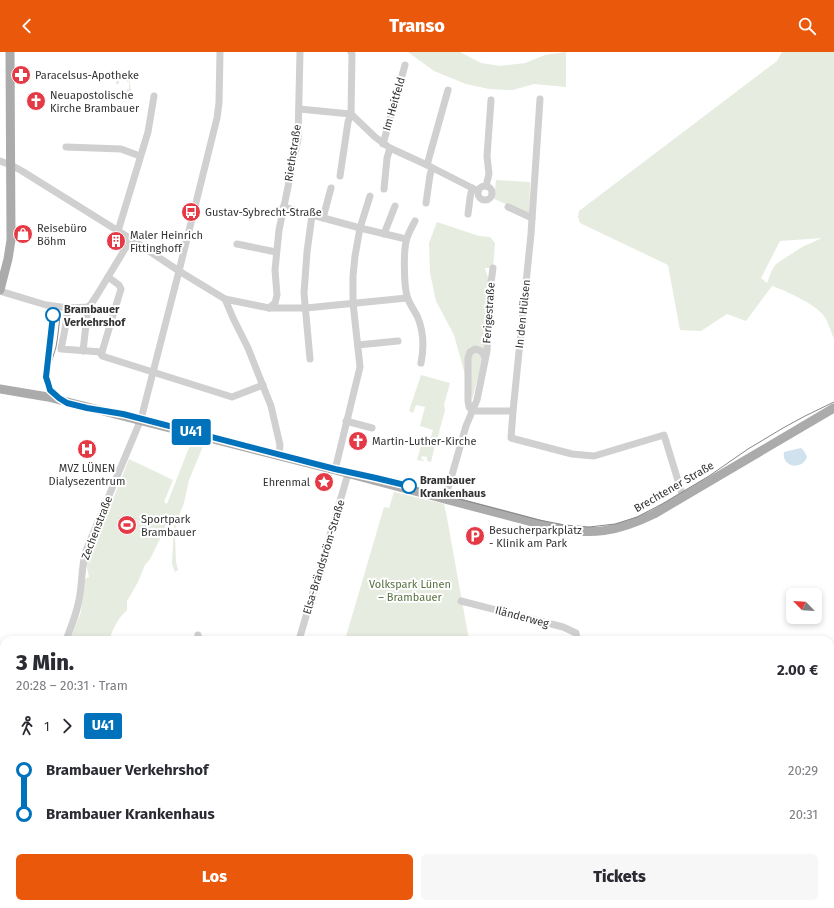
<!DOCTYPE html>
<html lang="de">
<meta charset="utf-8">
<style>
body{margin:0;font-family:"Fira Sans",sans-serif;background:#f7f7f7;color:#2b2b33;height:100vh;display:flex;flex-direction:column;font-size:15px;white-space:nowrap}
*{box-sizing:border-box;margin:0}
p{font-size:13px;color:#7c7c81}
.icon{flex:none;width:22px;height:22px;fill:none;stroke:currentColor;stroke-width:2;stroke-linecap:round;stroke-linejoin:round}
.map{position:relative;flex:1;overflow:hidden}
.panel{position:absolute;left:0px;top:584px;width:834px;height:272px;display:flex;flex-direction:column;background:#fff;border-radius:12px 12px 0 0;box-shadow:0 2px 6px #0003}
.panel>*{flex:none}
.badge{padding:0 8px;border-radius:3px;font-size:14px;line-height:26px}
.needle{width:26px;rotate:295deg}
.fabs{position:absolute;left:786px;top:536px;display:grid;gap:8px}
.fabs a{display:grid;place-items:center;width:36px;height:36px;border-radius:6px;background:#fff;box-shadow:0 2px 6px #0003;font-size:20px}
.map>.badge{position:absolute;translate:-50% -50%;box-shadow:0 0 0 2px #fff}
.legs{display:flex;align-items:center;gap:6px;height:44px;padding:0 16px;font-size:13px}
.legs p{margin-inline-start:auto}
.summary{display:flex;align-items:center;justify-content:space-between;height:68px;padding:0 16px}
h1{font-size:22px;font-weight:800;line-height:30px}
.action{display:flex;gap:8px;margin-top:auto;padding:8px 16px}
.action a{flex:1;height:46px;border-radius:6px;background:#ea580c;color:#fff;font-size:16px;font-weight:800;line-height:46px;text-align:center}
.action a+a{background:#f7f7f7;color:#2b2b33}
ul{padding:0 16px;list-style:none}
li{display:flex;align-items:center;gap:14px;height:44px;font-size:15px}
li i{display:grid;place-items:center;width:6px;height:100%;margin:0 5px;background:currentColor}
li i::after{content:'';width:10px;height:10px;margin:-5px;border:3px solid;border-radius:50%;background:#fff}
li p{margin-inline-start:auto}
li:first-child i{background:linear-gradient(#0000 50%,currentColor 0)}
li:last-child i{background:linear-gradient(currentColor 50%,#0000 0)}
header{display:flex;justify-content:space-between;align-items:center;height:52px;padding:0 16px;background:#ea580c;color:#fff;font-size:18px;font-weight:800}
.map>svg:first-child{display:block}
.green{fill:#e6ecdf;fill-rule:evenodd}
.water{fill:#cfe2ee}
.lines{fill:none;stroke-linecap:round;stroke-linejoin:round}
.stream{stroke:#cfe2ee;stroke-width:1.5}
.minor{stroke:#d0d0d0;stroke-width:7}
.major{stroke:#ababab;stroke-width:9}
.tram{stroke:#888;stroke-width:1}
.line-1-casing{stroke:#fff;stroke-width:9}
.line-1{stroke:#0072bc;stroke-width:6}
.stop-1-dot{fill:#fff;stroke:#0072bc;stroke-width:2}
.labels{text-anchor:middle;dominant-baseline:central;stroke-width:4;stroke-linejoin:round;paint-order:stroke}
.poi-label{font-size:11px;fill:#333;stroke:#fff;text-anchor:start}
.street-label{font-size:11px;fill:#333;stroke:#fff}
.stop-label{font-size:11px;font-weight:bold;fill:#333;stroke:#fff;text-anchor:start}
.park-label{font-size:11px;fill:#56703f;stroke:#fff}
</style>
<header><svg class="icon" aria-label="back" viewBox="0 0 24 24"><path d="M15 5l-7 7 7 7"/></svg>Transo<svg class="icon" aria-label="search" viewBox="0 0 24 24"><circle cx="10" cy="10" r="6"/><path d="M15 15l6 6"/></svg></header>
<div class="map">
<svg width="834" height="856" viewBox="0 0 834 856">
<rect width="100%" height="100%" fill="#fff"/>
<g class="green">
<polygon points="408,0 460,0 481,11 500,14 525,11 545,3 566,0 566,35 534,32 513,38 489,37 466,32 434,19"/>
<path d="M782,0H834V287C831,279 828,270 824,264C816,252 786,239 772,234L746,269L727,262L701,279L680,278L668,213L580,171L578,165L579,159L777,9ZM822,186L802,195L776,212L771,220L767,231L761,226L780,189Z"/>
<path d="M110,18C114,19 120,19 124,20C130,24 131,36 131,43L130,44H122V41L127,38V37H129V30H127L126,28L121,26V29H119V32H116V29L110,27V25H109Z"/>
<polygon points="496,128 530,130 529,162 494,147"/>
<polygon points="437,170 479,184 490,185 495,191 493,216 485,216 486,220 490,230 485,299 472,348 454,283 436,249 430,221 429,191"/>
<polygon points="421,323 450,331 444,353 445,358 437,388 438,389 437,393 435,393 431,410 427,409 427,405 422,404 421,407 424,408 424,409 417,408 422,390 429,392 433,378 420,374 425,355 416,353 413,361 409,359"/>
<path d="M192,388L204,392L189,428L184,451L176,471L175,485L176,510L178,518L175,520L172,512L174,473L169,465L163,481L150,507L145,513L138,530L127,549V558C118,566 113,577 109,588H70L81,560L85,527L89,525L86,511L96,484L110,455L129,407L173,428L164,450L167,452Z"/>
<polygon points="394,440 444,452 447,466 469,588 345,588 384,455 389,456"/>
<polygon points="60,852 214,852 213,856 71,856"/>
<polygon points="228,852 515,852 516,856 240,856"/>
</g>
<path class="water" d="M801,396L804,399L807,405C802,419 781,415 784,400Z"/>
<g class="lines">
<polyline class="stream" points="434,852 436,856"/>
<g class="minor">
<polyline points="299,57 351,62 375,85 390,96 427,113 478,139"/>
<polyline points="383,92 405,13"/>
<polyline points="66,95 121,97 140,104"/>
<polyline points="0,109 11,113 22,119 131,187 179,219 225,247 233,266 248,296 271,354 280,393 279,404"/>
<polyline points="427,113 448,38"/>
<polyline points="340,124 348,70 351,62 352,2 351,0"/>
<circle cx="485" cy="141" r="7"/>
<polyline points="486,134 489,122 487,104 491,48"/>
<polyline points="384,137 387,106 390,96"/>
<polyline points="426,151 430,123 432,116"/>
<polyline points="283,155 360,176 406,187"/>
<polyline points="508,155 532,166"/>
<polyline points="468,162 470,146 472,136"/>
<polyline points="323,166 331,136"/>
<path d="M415,169C412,175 409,180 407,186C403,197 404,233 407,244C409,252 415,259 418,266C424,281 424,296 421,311"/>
<polyline points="118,179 148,80 154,44"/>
<polyline points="384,182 395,154"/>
<polyline points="237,192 276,200"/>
<polyline points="0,239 46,253 68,256 88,255 91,252 97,243 131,187"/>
<polyline points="225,247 269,256 306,256 407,246"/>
<polyline points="68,256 65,277 61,297 102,300 101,302 102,304 232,345 263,333"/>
<polyline points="269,256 275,251 277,243 275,218 279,178 298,87 300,0"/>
<polyline points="358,293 398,289"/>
<polyline points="83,299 88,255"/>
<polyline points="102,300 121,237 119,233 108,225"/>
<polyline points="310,307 304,241 307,200 312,163"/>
<polyline points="472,359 513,359 531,182 540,47"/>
<path d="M472,359L469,355L468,349V306L470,300L475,297C481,298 483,300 485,306"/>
<polyline points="513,359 511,386 572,402 594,404 664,383 683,445"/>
<polyline points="346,369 372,376"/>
<polyline points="335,418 360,315 353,251 353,224 355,204 360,176 370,144"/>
<polyline points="445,447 466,374 477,348 487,299 490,238 493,216"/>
<polyline points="461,549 563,575 576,581 577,588"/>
<polyline points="198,583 199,588"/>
<path d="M66,588C72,573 78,558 80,542C82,528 82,515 85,501L141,367L179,219L217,66L219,51L220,0"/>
<polyline points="299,588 348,422"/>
<polyline points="0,731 4,732"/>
<polyline points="0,765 4,754"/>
<polyline points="217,856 218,852"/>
</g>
<g class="major">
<polyline points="0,238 8,207 11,188 10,0"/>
<path d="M0,337L48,345L335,418L551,475C592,484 617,480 654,462L834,356"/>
</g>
<g class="tram">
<path d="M60,263C59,274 58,284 56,295C51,313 39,336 62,348C71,353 82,355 92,357"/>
<polyline points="48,307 53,263"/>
<polyline points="88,356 123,363 335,417 383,427 539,468 565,473 589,475 615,472 637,465 662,452 709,424 748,397 783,376 805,364 834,350"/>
</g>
</g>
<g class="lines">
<g class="line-1-casing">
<polyline id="line-1" points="53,263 46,325 48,331 50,338 59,346 67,351 87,356 123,362 335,417 376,426 409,434"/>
</g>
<use href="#line-1" class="line-1"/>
</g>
<defs>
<g id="pharmacy-disc" transform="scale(1)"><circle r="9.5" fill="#e63946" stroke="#fff"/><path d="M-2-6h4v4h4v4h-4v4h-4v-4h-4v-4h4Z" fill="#fff"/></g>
<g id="church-disc" transform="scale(1)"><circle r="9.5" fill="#e63946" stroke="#fff"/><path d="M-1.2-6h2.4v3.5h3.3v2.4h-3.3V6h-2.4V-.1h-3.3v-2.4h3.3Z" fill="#fff"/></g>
<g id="bus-disc" transform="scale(1)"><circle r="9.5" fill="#e63946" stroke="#fff"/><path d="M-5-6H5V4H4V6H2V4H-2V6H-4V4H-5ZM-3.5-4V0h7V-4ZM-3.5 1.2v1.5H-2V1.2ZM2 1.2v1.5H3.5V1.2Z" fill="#fff"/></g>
<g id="shop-disc" transform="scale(1)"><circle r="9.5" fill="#e63946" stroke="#fff"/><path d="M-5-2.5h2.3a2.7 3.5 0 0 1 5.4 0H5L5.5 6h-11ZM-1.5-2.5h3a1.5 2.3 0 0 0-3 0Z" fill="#fff"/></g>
<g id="building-disc" transform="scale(1)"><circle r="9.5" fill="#e63946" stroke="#fff"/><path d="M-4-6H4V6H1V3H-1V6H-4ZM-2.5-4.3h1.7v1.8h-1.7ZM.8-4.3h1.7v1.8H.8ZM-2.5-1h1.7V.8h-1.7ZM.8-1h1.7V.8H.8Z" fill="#fff"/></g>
<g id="hospital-disc" transform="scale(1)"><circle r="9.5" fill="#e63946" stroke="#fff"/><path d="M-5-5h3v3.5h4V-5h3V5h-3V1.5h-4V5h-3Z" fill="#fff"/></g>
<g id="sight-disc" transform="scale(1)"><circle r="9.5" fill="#e63946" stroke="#fff"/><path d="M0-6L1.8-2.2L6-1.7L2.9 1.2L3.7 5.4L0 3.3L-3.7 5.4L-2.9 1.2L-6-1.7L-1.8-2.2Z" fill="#fff"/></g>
<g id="stadium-disc" transform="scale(1)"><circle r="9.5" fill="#e63946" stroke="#fff"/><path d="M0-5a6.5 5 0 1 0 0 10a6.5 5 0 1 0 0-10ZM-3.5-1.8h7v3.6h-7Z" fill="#fff"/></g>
<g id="parking-disc" transform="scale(1)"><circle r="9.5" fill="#e63946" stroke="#fff"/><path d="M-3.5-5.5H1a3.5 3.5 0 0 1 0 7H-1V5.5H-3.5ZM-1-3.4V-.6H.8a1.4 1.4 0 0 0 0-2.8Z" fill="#fff"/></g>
</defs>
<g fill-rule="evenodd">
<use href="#pharmacy-disc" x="21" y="23"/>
<use href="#church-disc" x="36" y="49"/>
<use href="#bus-disc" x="191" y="160"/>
<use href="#shop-disc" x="23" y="182"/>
<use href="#building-disc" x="116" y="189"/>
<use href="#church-disc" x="358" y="389"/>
<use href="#hospital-disc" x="87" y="397"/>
<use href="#sight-disc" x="324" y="430"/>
<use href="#stadium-disc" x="127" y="473"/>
<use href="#parking-disc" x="475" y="484"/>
</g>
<g class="stop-1-dot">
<circle cx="53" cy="263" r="7"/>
<circle cx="409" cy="434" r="7"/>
</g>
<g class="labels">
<g class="poi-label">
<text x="35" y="23">Paracelsus-Apotheke</text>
<text x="50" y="43">Neuapostolische<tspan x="50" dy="13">Kirche Brambauer</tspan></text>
<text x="205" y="160">Gustav-Sybrecht-Straße</text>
<text x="37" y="176">Reisebüro<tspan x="37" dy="13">Böhm</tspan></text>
<text x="130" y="183">Maler Heinrich<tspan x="130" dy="13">Fittinghoff</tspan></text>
<text x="372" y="389">Martin-Luther-Kirche</text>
<text x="87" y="416" text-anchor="middle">MVZ LÜNEN<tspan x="87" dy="13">Dialysezentrum</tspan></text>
<text x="310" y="430" text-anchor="end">Ehrenmal</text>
<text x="141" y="467">Sportpark<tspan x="141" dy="13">Brambauer</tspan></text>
<text x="489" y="478">Besucherparkplatz<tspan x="489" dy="13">- Klinik am Park</tspan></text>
</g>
<g class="street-label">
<text transform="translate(394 52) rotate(-74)">Im Heitfeld</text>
<text transform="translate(293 101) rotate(-81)">Riethstraße</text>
<text transform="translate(489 261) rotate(-86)">Ferigestraße</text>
<text transform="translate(523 262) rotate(-84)">In den Hülsen</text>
<text transform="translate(674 435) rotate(-30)">Brechtener Straße</text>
<text transform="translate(97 476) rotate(-69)">Zechenstraße</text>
<text transform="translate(324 505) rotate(-73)">Elsa-Brändström-Straße</text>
<text transform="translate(522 565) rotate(15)">Iländerweg</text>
</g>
<g class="stop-label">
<text x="64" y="257">Brambauer<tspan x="64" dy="13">Verkehrshof</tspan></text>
<text x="420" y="428">Brambauer<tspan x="420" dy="13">Krankenhaus</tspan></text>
</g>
<g class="park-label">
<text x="410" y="532">Volkspark Lünen<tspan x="410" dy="13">– Brambauer</tspan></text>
</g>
</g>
</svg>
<div class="fabs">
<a><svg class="needle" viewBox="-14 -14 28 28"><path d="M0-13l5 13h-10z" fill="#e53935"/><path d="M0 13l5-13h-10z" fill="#7c7c81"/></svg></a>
</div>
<b class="badge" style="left:191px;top:380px;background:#0072bc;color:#fff">U41</b>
<section class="panel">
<div class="summary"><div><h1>3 Min.</h1><p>20:28 – 20:31 · Tram</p></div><b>2.00 €</b></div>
<div class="legs"><svg class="icon" aria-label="walk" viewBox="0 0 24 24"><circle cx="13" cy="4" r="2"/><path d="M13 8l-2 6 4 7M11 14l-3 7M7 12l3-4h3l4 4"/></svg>1<svg class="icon" aria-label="forward" viewBox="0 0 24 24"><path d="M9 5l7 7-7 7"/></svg><b class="badge" style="background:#0072bc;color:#fff">U41</b></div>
<ul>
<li><i style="color:#0072bc"></i><b>Brambauer Verkehrshof</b><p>20:29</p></li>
<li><i style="color:#0072bc"></i><b>Brambauer Krankenhaus</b><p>20:31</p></li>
</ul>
<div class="action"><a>Los</a><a>Tickets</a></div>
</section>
</div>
